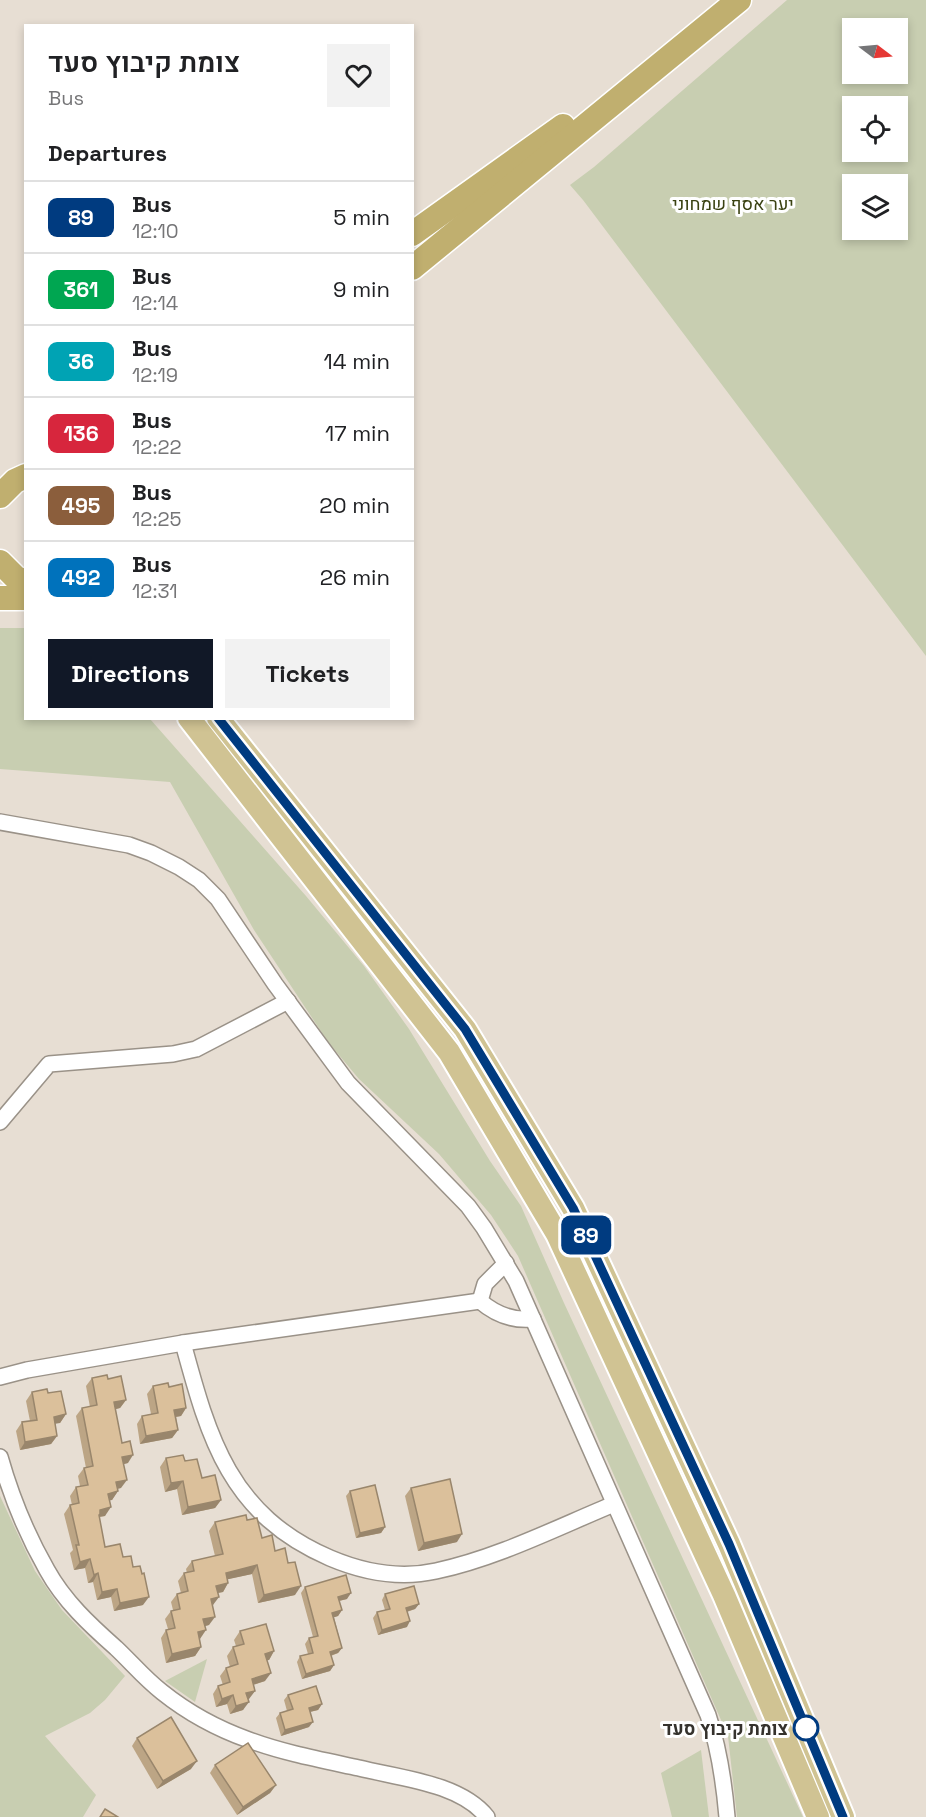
<!DOCTYPE html>
<meta charset="utf-8">
<style>
body{margin:0;font-family:"Space Grotesk",Heebo,sans-serif;background:#f2f2f2;color:#202124;height:100vh;display:flex;flex-direction:column;font-size:22px;white-space:nowrap}
*{box-sizing:border-box;margin:0}
p{font-size:20px;color:#757577}
.icon{flex:none;width:33px;height:33px;fill:none;stroke:currentColor;stroke-width:2;stroke-linecap:round;stroke-linejoin:round}
.map{position:relative;flex:1;overflow:hidden}
.details{position:absolute;left:24px;top:24px;width:390px;height:696px;display:flex;flex-direction:column;background:#fff;border-radius:0px;box-shadow:0 3px 9px #0003}
.details>*{flex:none}
.badge{padding:0 12px;border-radius:9px;font-size:21px;line-height:39px}
.needle{width:39px;rotate:106deg}
.controls{position:absolute;left:842px;top:18px;display:grid;gap:12px}
.controls a{display:grid;place-items:center;width:66px;height:66px;border-radius:0px;background:#fff;box-shadow:0 3px 9px #0003;font-size:30px}
.map>.badge{position:absolute;translate:-50% -50%;box-shadow:0 0 0 3px #fff}
h2{padding:0 24px;font-size:22px;line-height:54px}
.round{display:grid;place-items:center;flex:none;width:63px;height:63px;border-radius:0px;background:#f2f2f2}
.summary{display:flex;align-items:center;justify-content:space-between;height:102px;padding:0 24px}
h1{font-size:28px;font-weight:600;line-height:45px}
.action{display:flex;gap:12px;margin-top:auto;padding:12px 24px}
.action a{flex:1;height:69px;border-radius:0px;background:#111827;color:#fff;font-size:24px;font-weight:600;line-height:69px;text-align:center}
.action a+a{background:#f2f2f2;color:#202124}
ul{padding:0;list-style:none}
li{display:flex;align-items:center;gap:18px;height:72px;padding:0 24px;border-top:2px solid #e0e0e0}
li div{flex:1}
li b{display:block;font-size:22px}
li em{font-style:normal}
li .badge{min-width:66px;font-weight:700;text-align:center}
.map>svg:first-child{display:block}
.green{fill:#c8ceb1;fill-rule:evenodd}
.lines{fill:none;stroke-linecap:round;stroke-linejoin:round}
.minor-casing{stroke:#9a9288;stroke-width:18}
.primary-casing{stroke:#fff;stroke-width:26}
.trunk-casing{stroke:#fff;stroke-width:27}
.minor{stroke:#fff;stroke-width:15}
.primary{stroke:#d0c393;stroke-width:22}
.trunk{stroke:#c0af6f;stroke-width:24}
.wall{fill:#bca585}
.shaded-wall{fill:#99866c}
.building{fill:#dbc09b;stroke:#99866c;stroke-width:1.5}
.line-casing{stroke:#fff;stroke-width:14}
.line{stroke:#003b80;stroke-width:9}
.stop-dot{fill:#fff;stroke:#003b80;stroke-width:3}
.labels{text-anchor:middle;dominant-baseline:central;stroke-width:6;stroke-linejoin:round;paint-order:stroke}
.park-label{font-size:18px;fill:#3a4212;stroke:#fff}
.stop-label{font-size:18px;font-weight:bold;fill:#35322d;stroke:#fff;text-anchor:end}
</style>
<div class="map">
<svg width="926" height="1817" viewBox="0 0 926 1817">
<rect width="100%" height="100%" fill="#e7ded3"/>
<g class="green">
<path d="M787,0H926V656L583,200L570,185L594,167ZM897,28V74H852V28ZM897,106V152H852V106ZM852,184H897V230H852Z"/>
<polygon points="0,628 25,628 26,718 150,719 306,896 364,966 409,1029 490,1161 521,1206 564,1303 803,1817 737,1817 728,1736 518,1256 491,1215 439,1154 359,1079 328,1042 254,930 170,782 0,769"/>
<polygon points="0,1496 35,1571 62,1610 125,1676 105,1700 90,1713 45,1736 96,1795 83,1817 0,1817"/>
<polygon points="207,1659 195,1702 165,1681"/>
<polygon points="701,1750 709,1817 672,1817 661,1773"/>
</g>
<g class="lines">
<g class="minor-casing">
<g id="minor">
<path d="M0,822L129,845L151,853L179,867L199,880L218,899L275,984L348,1083L468,1206L484,1228L516,1281L708,1715C719,1748 724,1782 727,1817"/>
<polyline points="0,1122 49,1064 173,1054 196,1049 288,1001"/>
<path d="M506,1263L485,1284L480,1301C495,1314 513,1321 533,1319"/>
<path d="M183,1343C209,1439 230,1515 330,1558C363,1572 400,1579 436,1571C497,1558 556,1528 614,1504"/>
<polyline points="0,1377 27,1370 183,1343 480,1301"/>
<path d="M0,1457C11,1496 27,1535 47,1570C64,1601 90,1625 116,1648C131,1662 145,1679 162,1692C187,1712 218,1729 249,1740C284,1753 322,1760 359,1768C399,1778 460,1783 487,1817"/>
</g>
</g>
<g class="primary-casing">
<g id="primary">
<polyline points="189,718 449,1052 557,1234 724,1595 818,1817"/>
<polyline points="218,718 465,1029 573,1208 729,1544 843,1817"/>
</g>
</g>
<g class="trunk-casing">
<g id="trunk">
<polyline points="412,234 563,126"/>
<polyline points="412,268 739,0"/>
<polyline points="0,496 15,481 26,476"/>
<polyline points="0,562 16,578 26,582"/>
<polyline points="0,598 26,598"/>
</g>
</g>
<use href="#minor" class="minor"/>
<use href="#primary" class="primary"/>
<use href="#trunk" class="trunk"/>
</g>
<g class="wall">
<polygon points="92,1378 108,1379 126,1400 120,1408 115,1409 122,1443 128,1463 123,1464 121,1488 117,1489 118,1491 112,1500 109,1500 105,1516 99,1517 105,1547 123,1557 133,1567 143,1605 114,1611 111,1597 97,1600 93,1582 88,1583 85,1568 74,1570 70,1553 73,1550 64,1514 70,1505 72,1505 70,1496 76,1487 80,1486 78,1476 84,1468 86,1468 76,1416 82,1408 90,1407 86,1386"/>
<polygon points="153,1386 169,1387 186,1408 181,1416 176,1417 178,1430 172,1438 140,1444 137,1424 142,1416 151,1414 147,1394"/>
<polygon points="32,1392 48,1393 66,1414 60,1423 55,1423 57,1436 51,1444 20,1450 16,1431 22,1422 30,1421 26,1401"/>
<polygon points="166,1458 202,1478 221,1500 215,1508 182,1515 177,1489 165,1492 160,1467"/>
<polygon points="411,1488 457,1542 418,1551 405,1496"/>
<polygon points="350,1491 385,1527 381,1533 356,1538 346,1496"/>
<polygon points="247,1520 262,1538 275,1551 295,1595 258,1603 252,1574 228,1579 228,1583 223,1592 218,1593 213,1605 212,1606 209,1625 205,1626 199,1639 201,1647 195,1656 166,1663 161,1638 166,1630 168,1629 165,1619 171,1611 173,1610 171,1602 177,1594 181,1593 178,1581 184,1573 187,1573 186,1569 192,1561 215,1556 209,1531 215,1522"/>
<polygon points="305,1587 347,1599 339,1601 342,1610 338,1616 334,1617 342,1648 338,1653 331,1656 334,1665 330,1671 302,1679 297,1662 300,1656 308,1654 305,1644 309,1638 313,1637 301,1593"/>
<polygon points="385,1594 419,1604 415,1609 407,1612 407,1627 378,1635 373,1618 377,1612 385,1610 382,1600"/>
<polygon points="240,1631 274,1651 269,1660 267,1660 265,1681 253,1685 255,1691 248,1699 243,1710 230,1714 227,1704 216,1707 213,1694 218,1686 223,1685 220,1676 226,1668 230,1667 227,1656 233,1647 236,1646 234,1640"/>
<polygon points="288,1695 322,1704 318,1710 310,1712 309,1727 281,1736 276,1718 280,1713 287,1711 284,1700"/>
<polygon points="137,1738 191,1769 157,1789 132,1746"/>
<polygon points="215,1765 276,1785 270,1793 237,1815 210,1773"/>
</g>
<g class="shaded-wall">
<polygon points="126,1400 120,1408 108,1411 114,1402"/>
<polygon points="186,1408 181,1416 168,1418 174,1410"/>
<polygon points="66,1414 60,1423 48,1425 54,1417"/>
<polygon points="178,1430 172,1438 140,1444 146,1436"/>
<polygon points="57,1436 51,1444 20,1450 25,1442"/>
<polygon points="133,1455 128,1463 116,1466 122,1457"/>
<polygon points="127,1480 121,1488 110,1490 116,1482"/>
<polygon points="183,1481 177,1489 165,1492 171,1483"/>
<polygon points="118,1491 112,1500 102,1502 108,1494"/>
<polygon points="221,1500 215,1508 182,1515 188,1507"/>
<polygon points="111,1507 105,1516 98,1517 100,1510"/>
<polygon points="385,1527 381,1533 356,1538 360,1533"/>
<polygon points="462,1534 457,1542 418,1551 424,1543"/>
<polygon points="90,1559 85,1568 74,1570 80,1562"/>
<polygon points="257,1565 252,1574 220,1581 226,1573"/>
<polygon points="98,1573 93,1582 88,1583 94,1575"/>
<polygon points="228,1583 223,1592 211,1594 216,1586"/>
<polygon points="301,1586 295,1595 258,1603 264,1595"/>
<polygon points="117,1589 111,1597 97,1600 102,1592"/>
<polygon points="351,1593 347,1599 334,1602 338,1597"/>
<polygon points="149,1597 143,1605 114,1611 120,1603"/>
<polygon points="219,1597 213,1605 205,1607 211,1599"/>
<polygon points="419,1604 415,1609 402,1613 406,1608"/>
<polygon points="342,1610 338,1616 329,1619 332,1613"/>
<polygon points="215,1617 209,1625 197,1628 203,1619"/>
<polygon points="410,1621 407,1627 378,1635 382,1630"/>
<polygon points="206,1630 200,1639 192,1641 198,1632"/>
<polygon points="201,1647 195,1656 166,1663 172,1654"/>
<polygon points="342,1648 338,1653 326,1657 330,1652"/>
<polygon points="274,1651 269,1660 259,1662 265,1654"/>
<polygon points="334,1665 330,1671 302,1679 306,1674"/>
<polygon points="271,1673 265,1681 246,1687 252,1679"/>
<polygon points="255,1691 249,1699 241,1701 246,1693"/>
<polygon points="233,1695 227,1704 216,1707 222,1699"/>
<polygon points="249,1702 243,1710 230,1714 236,1706"/>
<polygon points="322,1704 318,1710 305,1713 309,1708"/>
<polygon points="313,1722 309,1727 281,1736 285,1730"/>
<polygon points="197,1761 191,1769 157,1789 163,1781"/>
<polygon points="276,1785 270,1793 237,1815 243,1807"/>
</g>
<g class="building">
<polygon points="107,1375 108,1379 121,1376 126,1400 114,1402 122,1443 130,1441 133,1455 122,1457 127,1480 116,1482 118,1491 108,1494 111,1507 100,1510 100,1514 99,1515 105,1547 120,1544 123,1557 131,1556 133,1567 140,1566 142,1574 144,1573 149,1597 120,1603 117,1589 102,1592 98,1573 94,1575 90,1559 80,1562 76,1545 79,1545 70,1505 79,1503 76,1487 88,1485 84,1468 93,1466 82,1408 97,1405 92,1378"/>
<polygon points="168,1383 169,1387 182,1384 186,1408 174,1410 178,1430 146,1436 142,1416 158,1413 153,1386"/>
<polygon points="47,1389 48,1393 61,1391 66,1414 54,1417 57,1436 25,1442 22,1422 37,1420 32,1392"/>
<polygon points="183,1455 185,1461 197,1459 202,1478 215,1475 221,1500 188,1507 183,1481 171,1483 166,1458"/>
<polygon points="450,1479 462,1534 424,1543 411,1488"/>
<polygon points="375,1485 385,1527 360,1533 350,1491"/>
<polygon points="246,1515 247,1520 257,1518 262,1538 272,1535 275,1551 285,1548 288,1563 295,1562 301,1586 264,1595 257,1565 226,1573 228,1583 216,1586 219,1597 211,1599 215,1617 203,1619 206,1630 198,1632 201,1647 172,1654 166,1630 175,1628 171,1611 180,1609 177,1594 188,1591 184,1573 194,1571 192,1561 223,1554 215,1522"/>
<polygon points="346,1575 351,1593 338,1597 342,1610 332,1613 342,1648 330,1652 334,1665 306,1674 300,1656 313,1653 309,1638 318,1636 305,1587"/>
<polygon points="414,1586 419,1604 406,1608 410,1621 382,1630 377,1612 390,1609 385,1594"/>
<polygon points="266,1624 274,1651 265,1654 271,1673 252,1679 255,1691 246,1693 249,1702 236,1706 233,1695 222,1699 218,1686 230,1682 226,1668 238,1664 233,1647 244,1644 240,1631"/>
<polygon points="316,1686 322,1704 309,1708 313,1722 285,1730 280,1713 293,1709 288,1695"/>
<polygon points="171,1717 197,1761 163,1781 137,1738"/>
<polygon points="248,1743 276,1785 243,1807 215,1765"/>
<polygon points="105,1809 118,1817 100,1817"/>
</g>
<g class="lines">
<g class="line-casing">
<polyline id="line" points="218,718 465,1029 573,1208 729,1544 843,1817"/>
</g>
<use href="#line" class="line"/>
</g>
<circle class="stop-dot" cx="806" cy="1728" r="12"/>
<g class="labels">
<g class="park-label">
<text x="733" y="203">יער אסף שמחוני</text>
</g>
<g class="stop-label">
<text x="788" y="1728">צומת קיבוץ סעד</text>
</g>
</g>
</svg>
<div class="controls">
<a><svg class="needle" viewBox="-14 -14 28 28"><path d="M0-13l5 13h-10z" fill="#e53935"/><path d="M0 13l5-13h-10z" fill="#757577"/></svg></a>
<a><svg class="icon" aria-label="locate" viewBox="0 0 24 24"><circle cx="12" cy="12" r="6"/><path d="M12 2v4M12 18v4M2 12h4M18 12h4"/></svg></a>
<a><svg class="icon" aria-label="layers" viewBox="0 0 24 24"><path d="M12 4l9 5-9 5-9-5zM3 14l9 5 9-5"/></svg></a>
</div>
<b class="badge" style="left:586px;top:1235px;background:#003b80;color:#fff">89</b>
<section class="details">
<div class="summary"><div><h1>צומת קיבוץ סעד</h1><p>Bus</p></div><a class="round"><svg class="icon" aria-label="heart" viewBox="0 0 24 24"><path d="M12 20l-8-8c-3-5 5-10 8-4 3-6 11-1 8 4z"/></svg></a></div>
<h2>Departures</h2>
<ul>
<li><span class="badge" style="background:#003b80;color:#fff">89</span><div><b>Bus</b><p>12:10</p></div><em>5 min</em></li>
<li><span class="badge" style="background:#00a651;color:#fff">361</span><div><b>Bus</b><p>12:14</p></div><em>9 min</em></li>
<li><span class="badge" style="background:#00a3b4;color:#fff">36</span><div><b>Bus</b><p>12:19</p></div><em>14 min</em></li>
<li><span class="badge" style="background:#d7263d;color:#fff">136</span><div><b>Bus</b><p>12:22</p></div><em>17 min</em></li>
<li><span class="badge" style="background:#8b5e3c;color:#fff">495</span><div><b>Bus</b><p>12:25</p></div><em>20 min</em></li>
<li><span class="badge" style="background:#0072bc;color:#fff">492</span><div><b>Bus</b><p>12:31</p></div><em>26 min</em></li>
</ul>
<div class="action"><a>Directions</a><a>Tickets</a></div>
</section>
</div>
